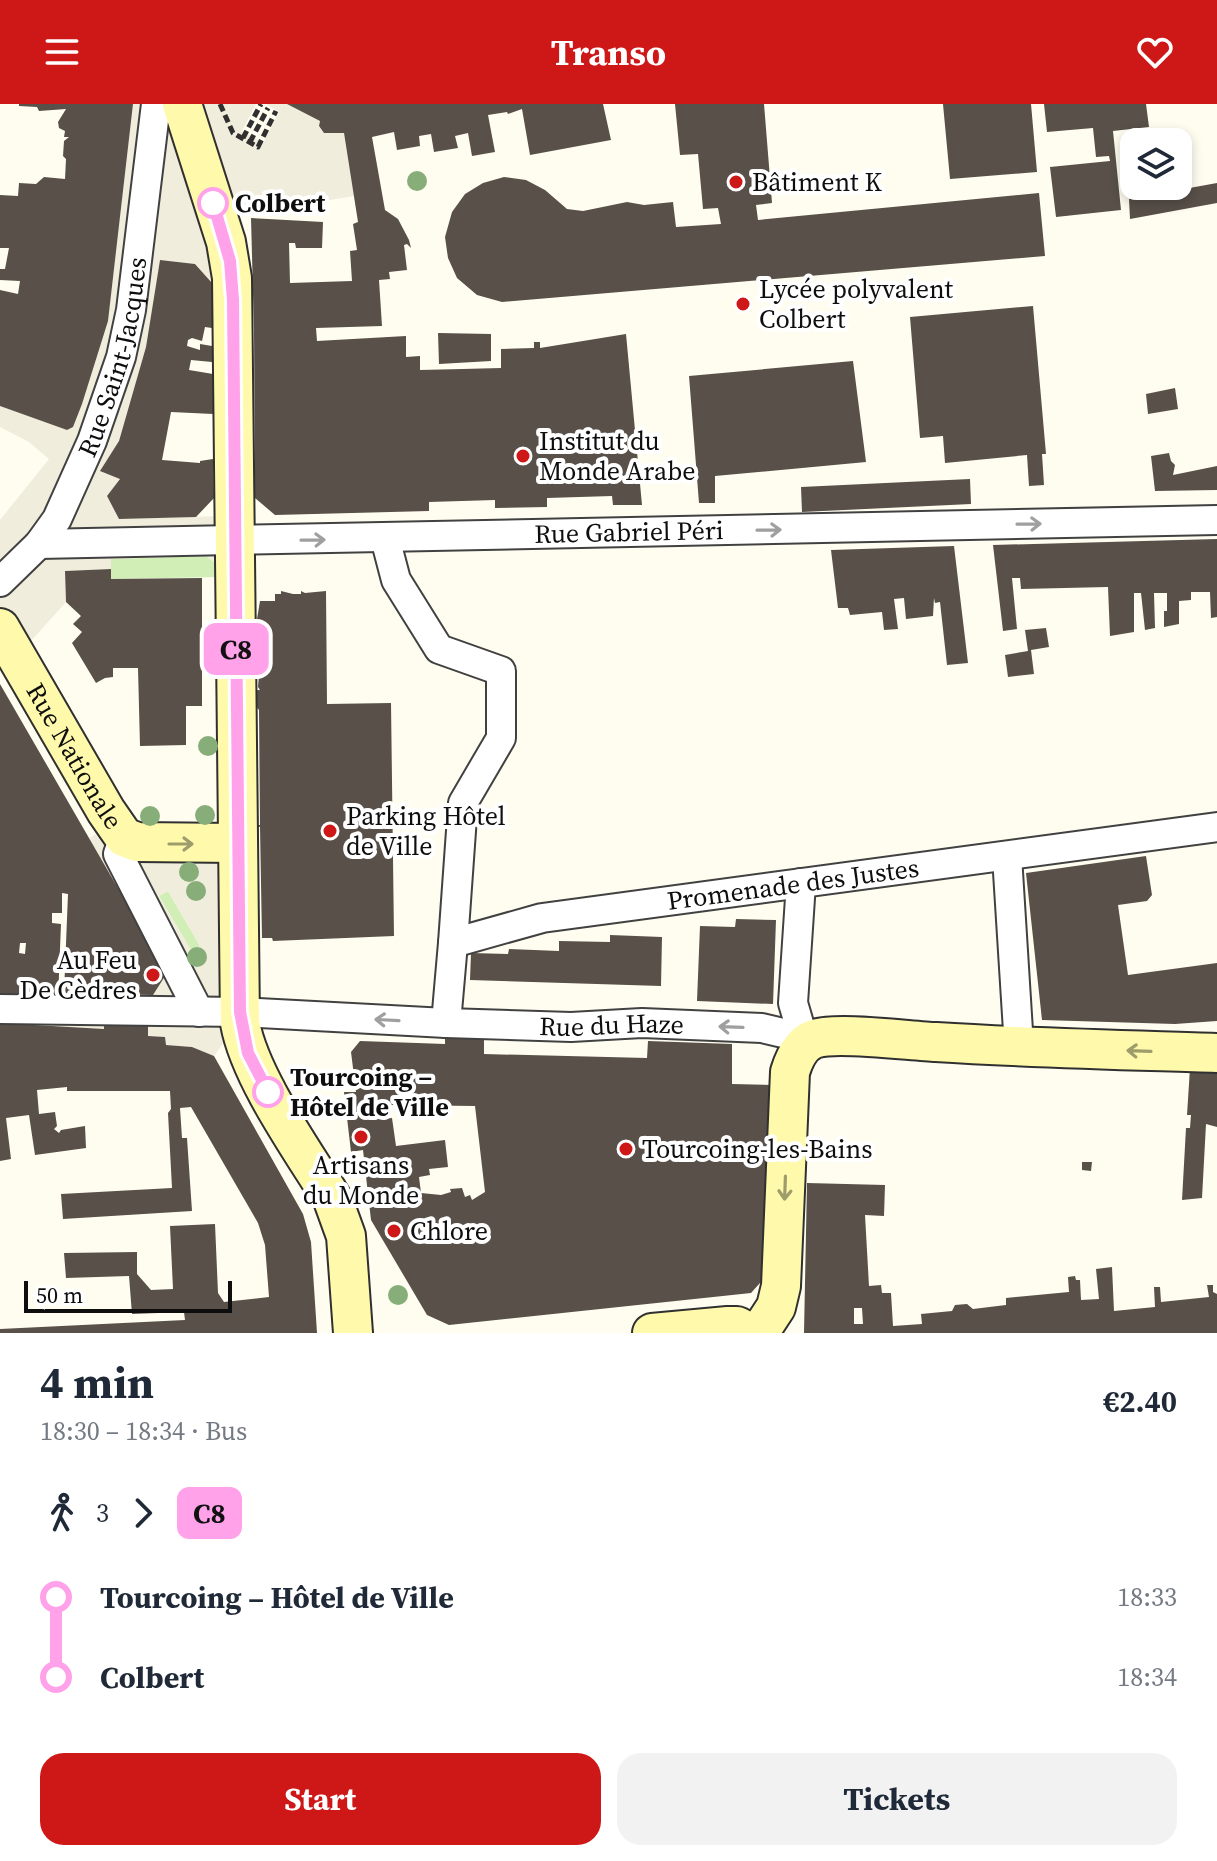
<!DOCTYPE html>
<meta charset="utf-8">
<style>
body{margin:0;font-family:"Source Serif 4",serif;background:#f2f2f3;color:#1f2937;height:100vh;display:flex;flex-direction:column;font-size:30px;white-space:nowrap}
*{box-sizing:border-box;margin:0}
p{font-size:26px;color:#747a83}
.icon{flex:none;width:44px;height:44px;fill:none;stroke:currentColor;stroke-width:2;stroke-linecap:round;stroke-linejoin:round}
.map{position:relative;height:1229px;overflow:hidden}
.drawer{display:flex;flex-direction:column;background:#fff;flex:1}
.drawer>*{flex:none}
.badge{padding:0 16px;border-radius:12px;font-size:28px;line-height:52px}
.buttons{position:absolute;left:1120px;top:24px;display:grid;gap:16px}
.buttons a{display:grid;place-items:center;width:72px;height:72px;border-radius:16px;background:#fff;box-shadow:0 4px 12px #0003;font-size:40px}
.scale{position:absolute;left:24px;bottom:20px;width:208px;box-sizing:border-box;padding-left:8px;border:4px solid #0e0e0e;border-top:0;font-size:22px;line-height:28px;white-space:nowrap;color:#0e0e0e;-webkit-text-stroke:6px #fff;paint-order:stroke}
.map>.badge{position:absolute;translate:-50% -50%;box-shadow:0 0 0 4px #fff}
.legs{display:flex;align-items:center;gap:12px;height:88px;padding:0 40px;font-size:26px}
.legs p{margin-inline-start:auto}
.summary{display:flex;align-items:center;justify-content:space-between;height:136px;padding:0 40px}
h1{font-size:44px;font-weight:700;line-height:60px}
.button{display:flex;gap:16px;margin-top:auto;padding:16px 40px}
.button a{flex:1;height:92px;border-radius:24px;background:#ce1717;color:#fff;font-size:32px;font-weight:700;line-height:92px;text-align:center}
.button a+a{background:#f2f2f3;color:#1f2937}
ul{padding:0 40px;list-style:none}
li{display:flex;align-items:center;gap:28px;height:80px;font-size:30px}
li i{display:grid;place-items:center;width:12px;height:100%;margin:0 10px;background:currentColor}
li i::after{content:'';width:20px;height:20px;margin:-10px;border:6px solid;border-radius:50%;background:#fff}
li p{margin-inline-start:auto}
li:first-child i{background:linear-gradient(#0000 50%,currentColor 0)}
li:last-child i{background:linear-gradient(currentColor 50%,#0000 0)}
header{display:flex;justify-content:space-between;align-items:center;height:104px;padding:0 40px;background:#ce1717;color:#fff;font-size:36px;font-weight:700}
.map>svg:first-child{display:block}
.green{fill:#d0eeb5}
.plaza{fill:#f1eddd;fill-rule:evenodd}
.building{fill:#585049;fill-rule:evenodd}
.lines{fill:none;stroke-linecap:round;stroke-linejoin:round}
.street-casing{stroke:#414141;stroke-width:32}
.secondary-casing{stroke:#303030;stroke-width:42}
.path{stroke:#303030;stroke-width:5;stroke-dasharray:8 4;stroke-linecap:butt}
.street{stroke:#fff;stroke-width:28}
.secondary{stroke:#fffaab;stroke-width:38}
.tree{fill:#87ae79}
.oneway{stroke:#9f9f9f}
.oneway2{stroke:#9f9c6c}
.line-1-casing{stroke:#fff;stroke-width:18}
.line-1{stroke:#ffa2ea;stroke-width:12}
.poi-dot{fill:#ce1717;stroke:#fff;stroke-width:3}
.stop-1-dot{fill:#fff;stroke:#ffa2ea;stroke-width:4}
.labels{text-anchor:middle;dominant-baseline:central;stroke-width:8;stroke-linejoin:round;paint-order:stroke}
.poi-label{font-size:26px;fill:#0e0e0e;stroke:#fff;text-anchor:start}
.stop-label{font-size:26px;font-weight:bold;fill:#0e0e0e;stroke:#fff;text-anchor:start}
.street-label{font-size:26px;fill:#0e0e0e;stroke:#fff}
</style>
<header><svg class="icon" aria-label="menu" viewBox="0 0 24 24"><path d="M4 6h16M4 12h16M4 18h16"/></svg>Transo<svg class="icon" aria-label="heart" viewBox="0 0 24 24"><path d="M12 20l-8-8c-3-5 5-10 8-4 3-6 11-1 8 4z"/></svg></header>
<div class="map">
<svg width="1217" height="1229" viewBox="0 0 1217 1229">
<rect width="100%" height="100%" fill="#fffdf0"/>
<g class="green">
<polygon points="206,452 218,461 217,473 111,475 111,455"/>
<polygon points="168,787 200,842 191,847 159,792"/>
</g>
<g class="plaza">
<polygon points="133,0 165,0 220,178 212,179 195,160 160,156 146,243 119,337 120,375 107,392 119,415 222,412 218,461 206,452 111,455 111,465 65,467 66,498 30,538 0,510 0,416 49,355 29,338 0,323 0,302 67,326 73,323 108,216"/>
<polygon points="200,0 256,0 242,27 263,39 279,8 266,0 287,0 320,17 319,23 324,29 344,29 354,92 232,112"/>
<path d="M106,724L213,755L221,765L226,935L214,952L192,943L166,941L165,933L148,932L147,921H104V925L0,919L58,889L153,891L167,869L89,734ZM168,787L200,842L192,847L159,792Z"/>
</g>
<g class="building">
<polygon points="19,0 133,0 108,217 82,300 73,323 67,326 0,302 0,186 18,190 20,177 0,176 0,165 5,165 9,144 0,144 0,91 18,92 19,79 36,80 44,73 65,75 66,55 63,52 64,37 69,33 64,33 65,27 59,24 58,18 66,5 39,7 37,3 19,2"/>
<polygon points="287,0 603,0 611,36 530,51 522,5 508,10 507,8 488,11 495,48 472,52 468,29 455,32 458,44 434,48 431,30 419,32 420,42 397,46 394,28 372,33 385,106 398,115 409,136 411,144 407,140 404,141 407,166 389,168 390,175 379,176 382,222 316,224 317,237 406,232 406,253 420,252 420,266 462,265 501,264 501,245 534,244 534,238 540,238 540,244 626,230 642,401 613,401 612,392 547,394 547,403 495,404 495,396 429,398 429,407 275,411 255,394 254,226 251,114 323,118 322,144 296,144 295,139 289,139 290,179 352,177 350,147 357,146 353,120 358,118 344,29 324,29 319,22 320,17"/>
<polygon points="675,0 764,0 772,99 756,101 758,116 1039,89 1045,152 502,198 477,191 457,174 448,154 445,133 452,108 465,90 483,79 504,73 526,76 545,86 567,105 583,107 627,98 644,101 673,98 676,123 721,120 718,104 703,105 698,50 680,51"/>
<polygon points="943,0 1031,0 1037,68 950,75"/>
<polygon points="1044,0 1146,0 1149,23 1113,27 1121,106 1056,113 1050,63 1110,57 1109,52 1096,53 1093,24 1047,28"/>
<polygon points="1217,79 1217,99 1130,115 1129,95"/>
<polygon points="160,156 195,160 212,179 212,224 205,223 202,237 192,234 188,236 187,242 200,246 200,240 212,242 212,258 191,256 189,266 213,270 213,310 171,308 162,356 200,359 200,357 213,355 214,394 196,413 119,415 107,392 120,375 100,367 119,337 146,243"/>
<polygon points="1033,202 1046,350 1042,350 1044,381 1029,382 1027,351 945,359 943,332 920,334 910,213"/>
<polygon points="438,229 491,230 491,257 439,260"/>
<polygon points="853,257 866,358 715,372 715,399 699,399 689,272"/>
<polygon points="1175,284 1178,305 1148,310 1146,290"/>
<polygon points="1169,349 1171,357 1175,361 1173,371 1217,362 1217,386 1155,387 1151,352"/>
<polygon points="970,375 971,400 802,408 801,383"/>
<polygon points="1217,435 1217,513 1211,514 1210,488 1191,488 1191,496 1179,497 1179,520 1164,523 1164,507 1167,507 1167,489 1154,489 1155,524 1145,526 1141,489 1134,489 1134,528 1110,532 1108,483 1021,485 1020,474 1012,474 1017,525 1003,527 993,441"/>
<polygon points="954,442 968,559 947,561 940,498 935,499 934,494 933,512 906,515 904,494 894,495 898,525 884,526 882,508 850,511 848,504 838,504 831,446"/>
<polygon points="111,465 111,475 202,474 202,602 186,602 186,641 140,642 138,564 113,564 113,573 105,574 96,579 72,539 82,528 73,520 81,512 66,498 65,467"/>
<polygon points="281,487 293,490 301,490 301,487 305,489 326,487 327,600 391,599 394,832 273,837 272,834 262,834 260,723 254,721 260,721 259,606 255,601 255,586 260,586 258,583 260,558 258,559 260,535 257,535 257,515 260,497 275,497 275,490 281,490"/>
<polygon points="1046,524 1049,543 1031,546 1034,570 1008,573 1005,551 1028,547 1025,526"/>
<path d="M0,580L167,869L153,891L64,889L68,790L62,789V809H52V819L61,820L58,895L0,894ZM20,839H26L25,850L19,849Z"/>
<polygon points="1146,752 1152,791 1147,797 1118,801 1128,871 1217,859 1217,917 1175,920 1042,916 1026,769"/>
<polygon points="736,815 776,816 773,900 697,897 700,822 735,823"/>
<polygon points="610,831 662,833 661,882 470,876 471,849 508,850 509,845 559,847 559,837 610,838"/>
<polygon points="0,919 104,925 104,921 148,921 148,932 165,933 166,941 192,943 214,952 303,1110 311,1138 317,1229 0,1229 0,1225 185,1216 184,1208 132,1210 129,1172 66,1174 64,1149 137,1148 137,1170 151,1186 173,1185 170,1122 215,1120 218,1189 224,1198 269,1193 265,1141 258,1119 191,1003 180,1004 182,1034 187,1034 192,1107 63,1115 61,1090 172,1084 168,1009 171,1005 170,987 67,987 67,983 37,986 39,1010 55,1008 57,1022 54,1025 59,1029 61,1026 85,1022 86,1044 35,1051 29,1011 6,1014 11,1055 0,1057"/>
<path d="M445,934L484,935V950L647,954L648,937L732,940V980L773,981L768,1170L751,1189L449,1221L427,1211L371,1116L363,1046L351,1048L344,988H356L351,948L360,937L445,940ZM390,1001L475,1002L485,1088L472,1096L470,1091L465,1093L462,1084L450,1085L451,1088L441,1091L421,1089L419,1073L430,1071L429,1065L448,1063L445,1036L396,1042L392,1014L382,1015L381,1002Z"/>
<polygon points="1190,964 1217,965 1217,1023 1206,1020 1202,1094 1182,1096 1186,1024 1190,1024 1191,1011 1187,1011"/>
<polygon points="1082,1058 1092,1058 1091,1067 1082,1066"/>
<path d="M807,1079L885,1081L884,1112L865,1111L869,1182L881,1181L882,1189H891L893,1222L922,1220L921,1210L952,1207L955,1201L967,1200L973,1205L1006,1201V1194L1069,1188L1068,1173L1075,1172L1076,1176H1080L1081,1196L1099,1195L1096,1165L1112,1163L1114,1207L1155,1203L1154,1183H1160L1161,1198L1209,1193L1207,1181H1213V1188L1217,1190V1229H804ZM854,1204H862L863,1220H854Z"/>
</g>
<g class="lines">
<g class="street-casing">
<g id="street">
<polyline points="385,434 396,476 439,545 501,567 501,634 463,699 453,839"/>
<path id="s1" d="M39,440L1217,416"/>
<path id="s2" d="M0,478L39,440L57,415L92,337L121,253L131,206L156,0"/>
<polyline points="124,733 118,750 199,908"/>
<polyline points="1007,752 1019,943"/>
<polyline points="801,779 793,899 805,940"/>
<path id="s3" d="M0,905L240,908L446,919L571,923L642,919L762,924L787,930L805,940"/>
<path id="s4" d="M446,919L453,839L542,814L1217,723"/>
</g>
</g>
<g class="secondary-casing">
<g id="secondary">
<path d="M182,0L226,138L232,174L240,919C250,974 303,1047 333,1096L346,1132L353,1229"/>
<path id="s5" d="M0,524L106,707L124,733L137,738L237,739"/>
<polyline points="652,1229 728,1222 737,1222 750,1229"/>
<path d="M759,1229L776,1203L781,1182L790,968C794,955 801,940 814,935C836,927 910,937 936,938C1030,944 1123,946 1217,949"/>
</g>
</g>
<g class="path">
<polyline points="220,0 233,29 258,43 276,7"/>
<polyline points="243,34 261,0"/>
<polyline points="250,38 268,4"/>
</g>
<use href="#street" class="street"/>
<use href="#secondary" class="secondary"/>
</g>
<g class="tree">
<circle cx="417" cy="77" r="10"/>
<circle cx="208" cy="642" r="10"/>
<circle cx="205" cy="711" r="10"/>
<circle cx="150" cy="712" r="10"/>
<circle cx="189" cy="768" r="10"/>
<circle cx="196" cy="787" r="10"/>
<circle cx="197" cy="853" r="10"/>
<circle cx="398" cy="1191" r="10"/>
</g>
<defs><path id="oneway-shaft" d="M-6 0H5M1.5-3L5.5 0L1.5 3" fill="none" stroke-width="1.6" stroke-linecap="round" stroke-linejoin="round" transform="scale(2)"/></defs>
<g class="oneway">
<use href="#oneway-shaft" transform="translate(1029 420) rotate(-1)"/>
<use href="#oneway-shaft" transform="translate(769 426) rotate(-1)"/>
<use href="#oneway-shaft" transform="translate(313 436) rotate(-1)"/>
<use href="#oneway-shaft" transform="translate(387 916) rotate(-177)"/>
<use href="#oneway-shaft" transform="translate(731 923) rotate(-178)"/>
</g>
<g class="oneway2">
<use href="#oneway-shaft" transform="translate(181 740)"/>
<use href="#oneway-shaft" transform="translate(1139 947) rotate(-178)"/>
<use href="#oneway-shaft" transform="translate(785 1084) rotate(92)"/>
</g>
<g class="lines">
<g class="line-1-casing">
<polyline id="line-1" points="213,99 230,157 233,196 240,908 248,949 268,988"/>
</g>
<use href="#line-1" class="line-1"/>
</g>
<g class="poi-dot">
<circle cx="736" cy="78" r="8"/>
<circle cx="743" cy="200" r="8"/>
<circle cx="523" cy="352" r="8"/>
<circle cx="330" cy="727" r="8"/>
<circle cx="153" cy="871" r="8"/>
<circle cx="361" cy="1033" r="8"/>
<circle cx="626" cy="1045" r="8"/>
<circle cx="394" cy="1127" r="8"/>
</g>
<g class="stop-1-dot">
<circle cx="213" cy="99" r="14"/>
<circle cx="268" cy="988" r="14"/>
</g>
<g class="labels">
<g class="poi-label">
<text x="752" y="78">Bâtiment K</text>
<text x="759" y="185">Lycée polyvalent<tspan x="759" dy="30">Colbert</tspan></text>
<text x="539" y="337">Institut du<tspan x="539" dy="30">Monde Arabe</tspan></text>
<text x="346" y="712">Parking Hôtel<tspan x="346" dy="30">de Ville</tspan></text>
<text x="137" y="856" text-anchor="end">Au Feu<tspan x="137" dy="30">De Cèdres</tspan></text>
<text x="642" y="1045">Tourcoing-les-Bains</text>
<text x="361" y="1061" text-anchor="middle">Artisans<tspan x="361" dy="30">du Monde</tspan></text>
<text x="410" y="1127">Chlore</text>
</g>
<g class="stop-label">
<text x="235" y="99">Colbert</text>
<text x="290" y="973">Tourcoing –<tspan x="290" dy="30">Hôtel de Ville</tspan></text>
</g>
<g class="street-label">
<text stroke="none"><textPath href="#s2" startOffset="258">Rue Saint-Jacques</textPath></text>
<text stroke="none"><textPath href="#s1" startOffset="590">Rue Gabriel Péri</textPath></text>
<text stroke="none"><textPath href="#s5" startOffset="148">Rue Nationale</textPath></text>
<text stroke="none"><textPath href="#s4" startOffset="426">Promenade des Justes</textPath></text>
<text stroke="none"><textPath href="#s3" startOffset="612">Rue du Haze</textPath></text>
</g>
</g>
</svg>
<div class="buttons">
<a><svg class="icon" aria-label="layers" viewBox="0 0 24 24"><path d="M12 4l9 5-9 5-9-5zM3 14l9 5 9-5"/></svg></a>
</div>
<div class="scale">50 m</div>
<b class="badge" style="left:236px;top:545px;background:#ffa2ea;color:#111">C8</b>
</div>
<section class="drawer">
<div class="summary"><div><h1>4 min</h1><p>18:30 – 18:34 · Bus</p></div><b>€2.40</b></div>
<div class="legs"><svg class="icon" aria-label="walk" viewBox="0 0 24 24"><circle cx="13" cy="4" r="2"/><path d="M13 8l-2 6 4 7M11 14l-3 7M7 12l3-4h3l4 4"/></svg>3<svg class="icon" aria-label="forward" viewBox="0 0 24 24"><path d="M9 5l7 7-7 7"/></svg><b class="badge" style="background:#ffa2ea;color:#111">C8</b></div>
<ul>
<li><i style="color:#ffa2ea"></i><b>Tourcoing – Hôtel de Ville</b><p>18:33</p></li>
<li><i style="color:#ffa2ea"></i><b>Colbert</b><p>18:34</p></li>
</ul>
<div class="button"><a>Start</a><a>Tickets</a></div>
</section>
